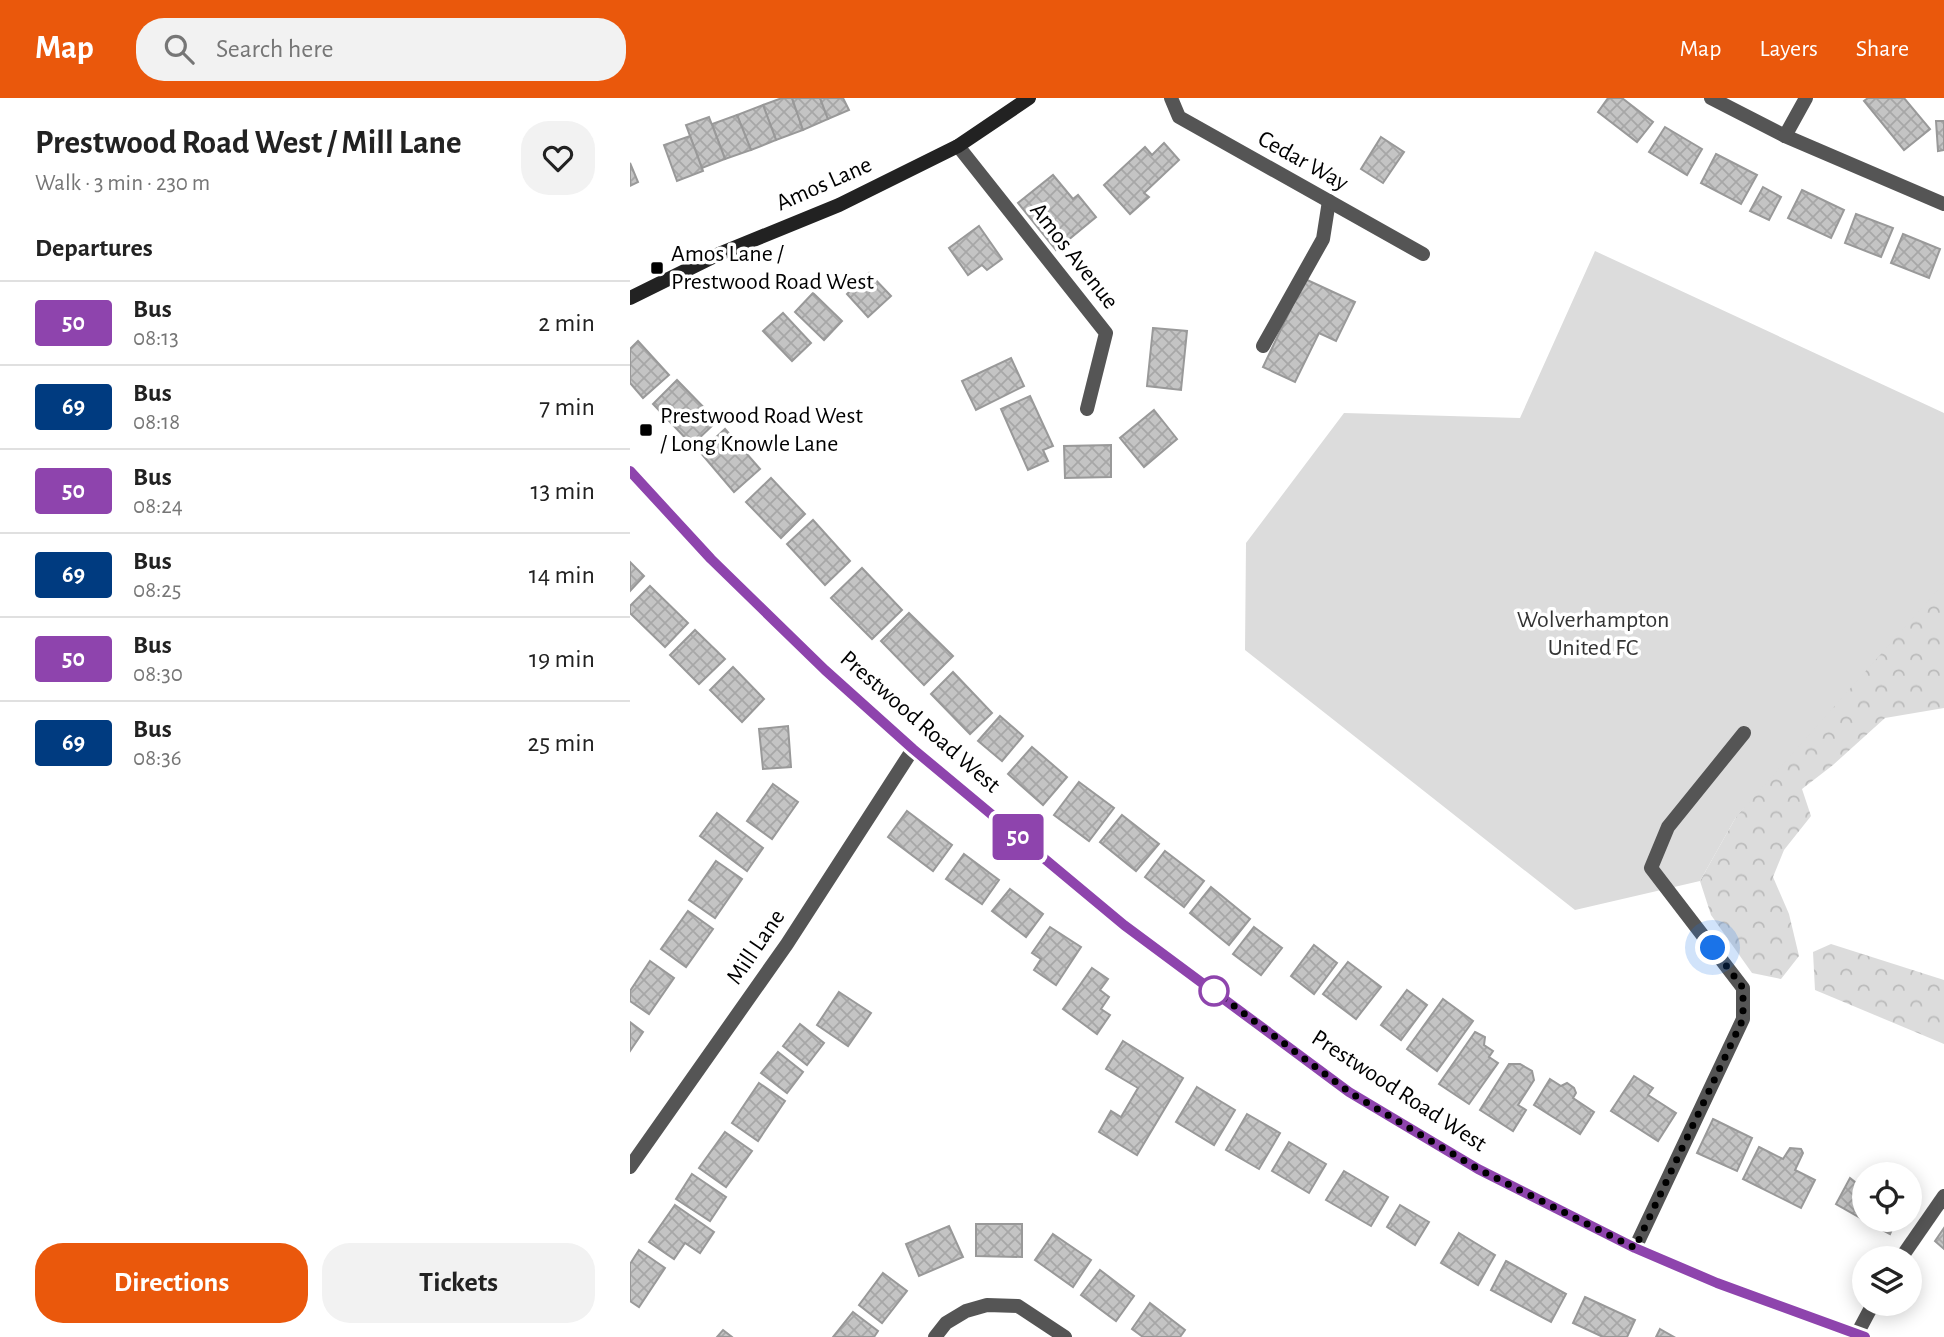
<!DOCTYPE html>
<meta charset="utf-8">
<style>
body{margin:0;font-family:"Alegreya Sans",sans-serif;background:#f2f2f2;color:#222;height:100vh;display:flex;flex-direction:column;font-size:26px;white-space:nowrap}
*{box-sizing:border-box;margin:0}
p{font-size:23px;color:#767676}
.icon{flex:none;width:38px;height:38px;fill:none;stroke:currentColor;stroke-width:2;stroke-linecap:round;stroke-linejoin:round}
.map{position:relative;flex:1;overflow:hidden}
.sheet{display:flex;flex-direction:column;background:#fff;width:630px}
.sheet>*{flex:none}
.badge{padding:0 14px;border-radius:5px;font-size:24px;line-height:46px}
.tools{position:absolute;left:1222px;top:1064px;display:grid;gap:14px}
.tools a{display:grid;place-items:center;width:70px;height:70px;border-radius:50%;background:#fff;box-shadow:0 4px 18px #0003;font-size:35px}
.you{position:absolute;width:35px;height:35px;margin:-18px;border:5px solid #fff;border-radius:50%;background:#1a73e8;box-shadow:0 0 0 10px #1a73e833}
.map>.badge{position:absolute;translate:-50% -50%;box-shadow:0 0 0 4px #fff}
h2{padding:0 35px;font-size:26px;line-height:63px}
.round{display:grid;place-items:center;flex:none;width:74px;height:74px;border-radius:28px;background:#f2f2f2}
.head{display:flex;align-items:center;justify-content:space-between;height:119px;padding:0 35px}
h1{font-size:33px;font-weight:700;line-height:52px}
.button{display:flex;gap:14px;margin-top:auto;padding:14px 35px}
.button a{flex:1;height:80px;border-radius:28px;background:#ea580c;color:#fff;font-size:28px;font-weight:700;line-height:80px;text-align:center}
.button a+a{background:#f2f2f2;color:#222}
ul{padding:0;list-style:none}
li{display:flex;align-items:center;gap:21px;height:84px;padding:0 35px;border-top:2px solid #e0e0e0}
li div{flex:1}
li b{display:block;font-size:26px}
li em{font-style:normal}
li .badge{min-width:77px;font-weight:700;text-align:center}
header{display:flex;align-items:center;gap:42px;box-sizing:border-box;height:98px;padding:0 35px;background:#ea580c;color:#fff}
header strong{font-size:33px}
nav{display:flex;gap:38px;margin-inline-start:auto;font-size:24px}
.search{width:490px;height:63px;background:#f2f2f2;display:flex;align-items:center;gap:18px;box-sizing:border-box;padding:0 24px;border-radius:28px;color:#767676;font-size:26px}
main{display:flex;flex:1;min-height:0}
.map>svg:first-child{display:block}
.forest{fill:url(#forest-crowns)}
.green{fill:#dcdcdc}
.building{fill:url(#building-cross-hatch);stroke:#999;stroke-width:2}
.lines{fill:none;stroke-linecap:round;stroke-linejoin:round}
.service{stroke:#555;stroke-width:14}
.minor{stroke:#555;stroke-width:14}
.tertiary{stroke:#555;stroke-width:14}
.secondary{stroke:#222;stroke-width:14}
.line-casing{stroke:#fff;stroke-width:16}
.line{stroke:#8e44ad;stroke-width:10}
.walk{stroke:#000;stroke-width:7;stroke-dasharray:0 12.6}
.poi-dot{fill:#000;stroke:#fff;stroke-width:2.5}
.stop-dot{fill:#fff;stroke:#8e44ad;stroke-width:3.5}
.labels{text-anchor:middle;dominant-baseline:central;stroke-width:7;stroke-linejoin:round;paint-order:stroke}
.street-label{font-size:24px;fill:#000;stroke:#fff}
.poi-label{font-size:24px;fill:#000;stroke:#fff;text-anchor:start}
.park-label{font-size:24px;fill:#333;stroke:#fff}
</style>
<header>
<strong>Map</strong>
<div class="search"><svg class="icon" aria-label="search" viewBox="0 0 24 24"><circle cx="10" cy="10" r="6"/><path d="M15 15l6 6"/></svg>Search here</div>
<nav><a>Map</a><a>Layers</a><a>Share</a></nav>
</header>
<main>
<section class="sheet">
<div class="head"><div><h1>Prestwood Road West / Mill Lane</h1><p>Walk · 3 min · 230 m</p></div><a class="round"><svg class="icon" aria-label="heart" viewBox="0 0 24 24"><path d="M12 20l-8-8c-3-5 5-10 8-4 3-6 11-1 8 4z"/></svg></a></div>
<h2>Departures</h2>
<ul>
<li><span class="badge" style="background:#8e44ad;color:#fff">50</span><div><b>Bus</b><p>08:13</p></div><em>2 min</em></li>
<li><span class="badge" style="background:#003b80;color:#fff">69</span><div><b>Bus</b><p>08:18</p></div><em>7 min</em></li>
<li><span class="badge" style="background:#8e44ad;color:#fff">50</span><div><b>Bus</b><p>08:24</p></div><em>13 min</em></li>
<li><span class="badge" style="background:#003b80;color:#fff">69</span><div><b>Bus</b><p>08:25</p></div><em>14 min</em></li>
<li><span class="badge" style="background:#8e44ad;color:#fff">50</span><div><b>Bus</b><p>08:30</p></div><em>19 min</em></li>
<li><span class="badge" style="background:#003b80;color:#fff">69</span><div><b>Bus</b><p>08:36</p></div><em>25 min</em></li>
</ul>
<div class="button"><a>Directions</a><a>Tickets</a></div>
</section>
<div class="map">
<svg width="1314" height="1239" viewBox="0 0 1314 1239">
<defs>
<pattern id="forest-crowns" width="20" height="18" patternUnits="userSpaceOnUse" patternTransform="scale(1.75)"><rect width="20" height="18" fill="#dcdcdc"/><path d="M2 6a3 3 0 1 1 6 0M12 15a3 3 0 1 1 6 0" fill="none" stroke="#bbb"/></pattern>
<pattern id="building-cross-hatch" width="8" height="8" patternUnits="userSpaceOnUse" patternTransform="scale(1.75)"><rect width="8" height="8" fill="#c4c4c4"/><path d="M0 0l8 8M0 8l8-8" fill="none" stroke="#a7a7a7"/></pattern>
</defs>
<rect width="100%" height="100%" fill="#fff"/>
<g class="forest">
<polygon points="1314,463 1314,610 1255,620 1203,667 1172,691 1181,718 1154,752 1143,779 1159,816 1169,858 1151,881 1122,875 1081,817 1070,783 1106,719"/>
<polygon points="1201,846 1314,882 1314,946 1185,892 1183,854"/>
</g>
<polygon class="green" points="965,153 1314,315 1314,485 1106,719 1070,783 945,812 615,552 616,445 714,315 890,320"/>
<g class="building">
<polygon points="152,0 162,0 173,32 146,42 133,7"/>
<polygon points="162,0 190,0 198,21 173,32"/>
<polygon points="190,0 213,0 219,12 198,21"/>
<polygon points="978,0 992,0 1023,24 1007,44 968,14"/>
<polygon points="1238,0 1274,0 1300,31 1274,52 1234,3"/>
<polygon points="133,7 146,42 121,52 107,17"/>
<polygon points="107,17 121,52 95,61 82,26"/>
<polygon points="79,19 95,61 72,70 56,27"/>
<polygon points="1306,23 1314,23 1314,52 1308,53"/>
<polygon points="1035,29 1072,51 1057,77 1019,54"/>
<polygon points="60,38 73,73 47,83 34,47"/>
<polygon points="751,39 774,54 753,85 731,71"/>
<polygon points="534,45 549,62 514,95 519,99 500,116 474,87 515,49 522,57"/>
<polygon points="1086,56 1127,77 1111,106 1071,85"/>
<polygon points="0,65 8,84 0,88"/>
<polygon points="423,77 443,101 448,97 466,119 426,152 388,105"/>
<polygon points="1133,89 1151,99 1139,122 1120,113"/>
<polygon points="1172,92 1214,112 1201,140 1158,120"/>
<polygon points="1226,116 1263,130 1251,159 1215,145"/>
<polygon points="349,128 372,161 357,172 352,167 338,177 319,150"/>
<polygon points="1273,136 1310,151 1299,180 1261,165"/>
<polygon points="239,175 261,198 238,219 217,196"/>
<polygon points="675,181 725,204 706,243 689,235 665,284 633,269"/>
<polygon points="183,195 212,223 194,242 165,214"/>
<polygon points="153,215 181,245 162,263 133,233"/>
<polygon points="523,230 557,233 551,292 517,288"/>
<polygon points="8,243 39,277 13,300 0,285 0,251"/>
<polygon points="381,260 394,288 346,312 332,283"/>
<polygon points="47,282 87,323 62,347 23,306"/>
<polygon points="400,298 423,348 413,352 418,363 398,372 371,311"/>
<polygon points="524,312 547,341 514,369 490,340"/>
<polygon points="95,331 130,371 104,394 70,354"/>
<polygon points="481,347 481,379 435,380 434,348"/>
<polygon points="141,380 175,416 151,440 116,404"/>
<polygon points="183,422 220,463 195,487 157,446"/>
<polygon points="0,464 14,478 0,493"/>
<polygon points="232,470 272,512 242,541 201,500"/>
<polygon points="20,488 58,525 35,549 0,515 0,508"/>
<polygon points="279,515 323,558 294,587 251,543"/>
<polygon points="65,532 95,561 69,586 40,557"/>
<polygon points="103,569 134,601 112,624 80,592"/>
<polygon points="323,574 362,615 340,636 301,596"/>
<polygon points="370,618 393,638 372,663 348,643"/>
<polygon points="158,628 161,669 133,671 129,631"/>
<polygon points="402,649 437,679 413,707 378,676"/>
<polygon points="449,684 484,710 459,743 424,717"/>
<polygon points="143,686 168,704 142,741 117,723"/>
<polygon points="277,713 322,747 303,773 258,739"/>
<polygon points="87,715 133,750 117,773 70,738"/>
<polygon points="492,717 529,746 506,773 470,744"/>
<polygon points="535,753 574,783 554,809 515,779"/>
<polygon points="334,756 369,782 352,806 316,781"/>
<polygon points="86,763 112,781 85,820 59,802"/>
<polygon points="581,789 620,821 599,847 560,815"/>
<polygon points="380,791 413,816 396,839 362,813"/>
<polygon points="58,813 83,831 56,869 31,851"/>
<polygon points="420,829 451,849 426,887 404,872 411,861 402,855"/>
<polygon points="624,829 652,850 631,877 603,856"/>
<polygon points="684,847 707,865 684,896 661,878"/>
<polygon points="20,863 44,880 19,916 0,903 0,893"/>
<polygon points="718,864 751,889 726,921 693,896"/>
<polygon points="462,870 478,881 470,892 479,899 471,911 480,917 467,936 433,911"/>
<polygon points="777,892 797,907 771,942 751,927"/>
<polygon points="209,894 241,915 218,948 187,927"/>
<polygon points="813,901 843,923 807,973 777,951"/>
<polygon points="0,924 13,934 0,953"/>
<polygon points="170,926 194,945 177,967 153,948"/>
<polygon points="845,934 855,939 854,947 863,953 859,959 868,965 839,1006 809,986"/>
<polygon points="493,943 553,980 507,1057 469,1034 481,1013 491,1019 508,990 476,971"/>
<polygon points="148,954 173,974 157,995 131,975"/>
<polygon points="879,966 890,966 902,973 904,982 888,1007 896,1012 883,1033 850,1012"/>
<polygon points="1004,978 1023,990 1018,997 1046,1015 1028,1043 981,1013"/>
<polygon points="920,981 931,988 937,985 944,990 946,995 943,1000 964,1014 950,1036 904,1007"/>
<polygon points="129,985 155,1003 128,1043 102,1025"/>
<polygon points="567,989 605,1012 584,1047 546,1024"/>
<polygon points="617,1016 650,1035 629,1071 596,1052"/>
<polygon points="1083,1021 1122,1040 1107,1073 1067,1055"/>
<polygon points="95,1034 122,1053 96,1089 69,1070"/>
<polygon points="659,1044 696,1066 679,1095 642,1073"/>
<polygon points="1129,1049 1153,1061 1160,1050 1171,1051 1173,1055 1165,1072 1185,1082 1171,1110 1113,1081"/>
<polygon points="714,1073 758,1099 741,1128 696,1102"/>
<polygon points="62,1076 96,1099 80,1123 46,1101"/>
<polygon points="1220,1080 1229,1087 1231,1081 1234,1082 1234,1122 1206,1106"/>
<polygon points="45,1107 84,1134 70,1155 55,1145 44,1161 19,1144"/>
<polygon points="770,1107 799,1124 785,1147 757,1129"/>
<polygon points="1234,1122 1266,1122 1260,1136"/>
<polygon points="346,1126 392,1126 392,1159 346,1158"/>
<polygon points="319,1128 333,1159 289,1178 276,1146"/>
<polygon points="1314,1130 1314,1151 1305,1143"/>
<polygon points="829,1135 865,1157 848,1187 811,1165"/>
<polygon points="423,1136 461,1162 443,1189 405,1162"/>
<polygon points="9,1152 35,1170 9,1209 0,1203 0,1166"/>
<polygon points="876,1163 936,1196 921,1224 861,1192"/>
<polygon points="470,1172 504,1198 486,1223 451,1197"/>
<polygon points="253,1175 277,1193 252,1225 229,1207"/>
<polygon points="955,1199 1005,1222 997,1239 973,1239 943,1225"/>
<polygon points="520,1205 555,1232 550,1239 513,1239 502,1231"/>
<polygon points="223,1214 248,1233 244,1239 203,1239"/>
<polygon points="1030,1231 1044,1239 1026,1239"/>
<polygon points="93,1232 102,1239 87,1239"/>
</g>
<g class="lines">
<g class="service">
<polyline points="633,248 693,141 699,103"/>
<polyline points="1005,1150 1113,921 1113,890 1021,770 1038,729 1114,635"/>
<polyline points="1271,1160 1314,1098"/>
<polyline points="1227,1236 1243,1206"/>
</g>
<g class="minor">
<polyline points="541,0 549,19 793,156"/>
<polyline points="1081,0 1155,38 1314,106"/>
<polyline points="1155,38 1176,0"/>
<polyline points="328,48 476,235 457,311"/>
<polyline points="0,1069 157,846 283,651"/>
<polyline points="305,1239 316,1225 336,1213 357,1207 388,1208 435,1239"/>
</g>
<polyline class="tertiary" points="0,373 81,461 195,572 283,651 494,827 719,994 848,1071 1005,1150 1087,1185 1235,1239"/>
<polyline class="secondary" points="0,200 89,156 209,107 328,48 399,0"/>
</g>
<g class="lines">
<g class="line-casing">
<polyline id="line" points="0,373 81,461 195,572 283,651 494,827 719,994 848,1071 1005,1150 1087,1185 1235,1239"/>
</g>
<use href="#line" class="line"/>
<polyline class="walk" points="584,893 719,994 848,1071 1005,1150 1113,921 1113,890 1083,850"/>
</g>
<g class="poi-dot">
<rect x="20" y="163" width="14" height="14" rx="3.5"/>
<rect x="9" y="325" width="14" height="14" rx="3.5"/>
</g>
<circle class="stop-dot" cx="584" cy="893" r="14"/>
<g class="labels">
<g class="street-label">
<text transform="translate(673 63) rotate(29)">Cedar Way</text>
<text transform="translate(194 86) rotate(-24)">Amos Lane</text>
<text transform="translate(444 158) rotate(52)">Amos Avenue</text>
<text transform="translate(290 624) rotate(41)">Prestwood Road West</text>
<text transform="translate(126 849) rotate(-56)">Mill Lane</text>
<text transform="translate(769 993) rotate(33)">Prestwood Road West</text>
</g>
<g class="poi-label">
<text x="41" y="156">Amos Lane /<tspan x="41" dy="28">Prestwood Road West</tspan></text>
<text x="30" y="318">Prestwood Road West<tspan x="30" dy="28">/ Long Knowle Lane</tspan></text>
</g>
<g class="park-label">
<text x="963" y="522">Wolverhampton<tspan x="963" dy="28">United FC</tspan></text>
</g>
</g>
</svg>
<div class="tools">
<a><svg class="icon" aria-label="locate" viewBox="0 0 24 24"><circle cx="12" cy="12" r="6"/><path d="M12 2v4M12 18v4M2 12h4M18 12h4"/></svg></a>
<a><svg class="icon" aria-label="layers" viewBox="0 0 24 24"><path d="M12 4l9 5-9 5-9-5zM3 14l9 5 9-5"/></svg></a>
</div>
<div class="you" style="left:1083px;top:850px"></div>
<b class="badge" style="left:388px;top:739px;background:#8e44ad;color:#fff">50</b>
</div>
</main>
